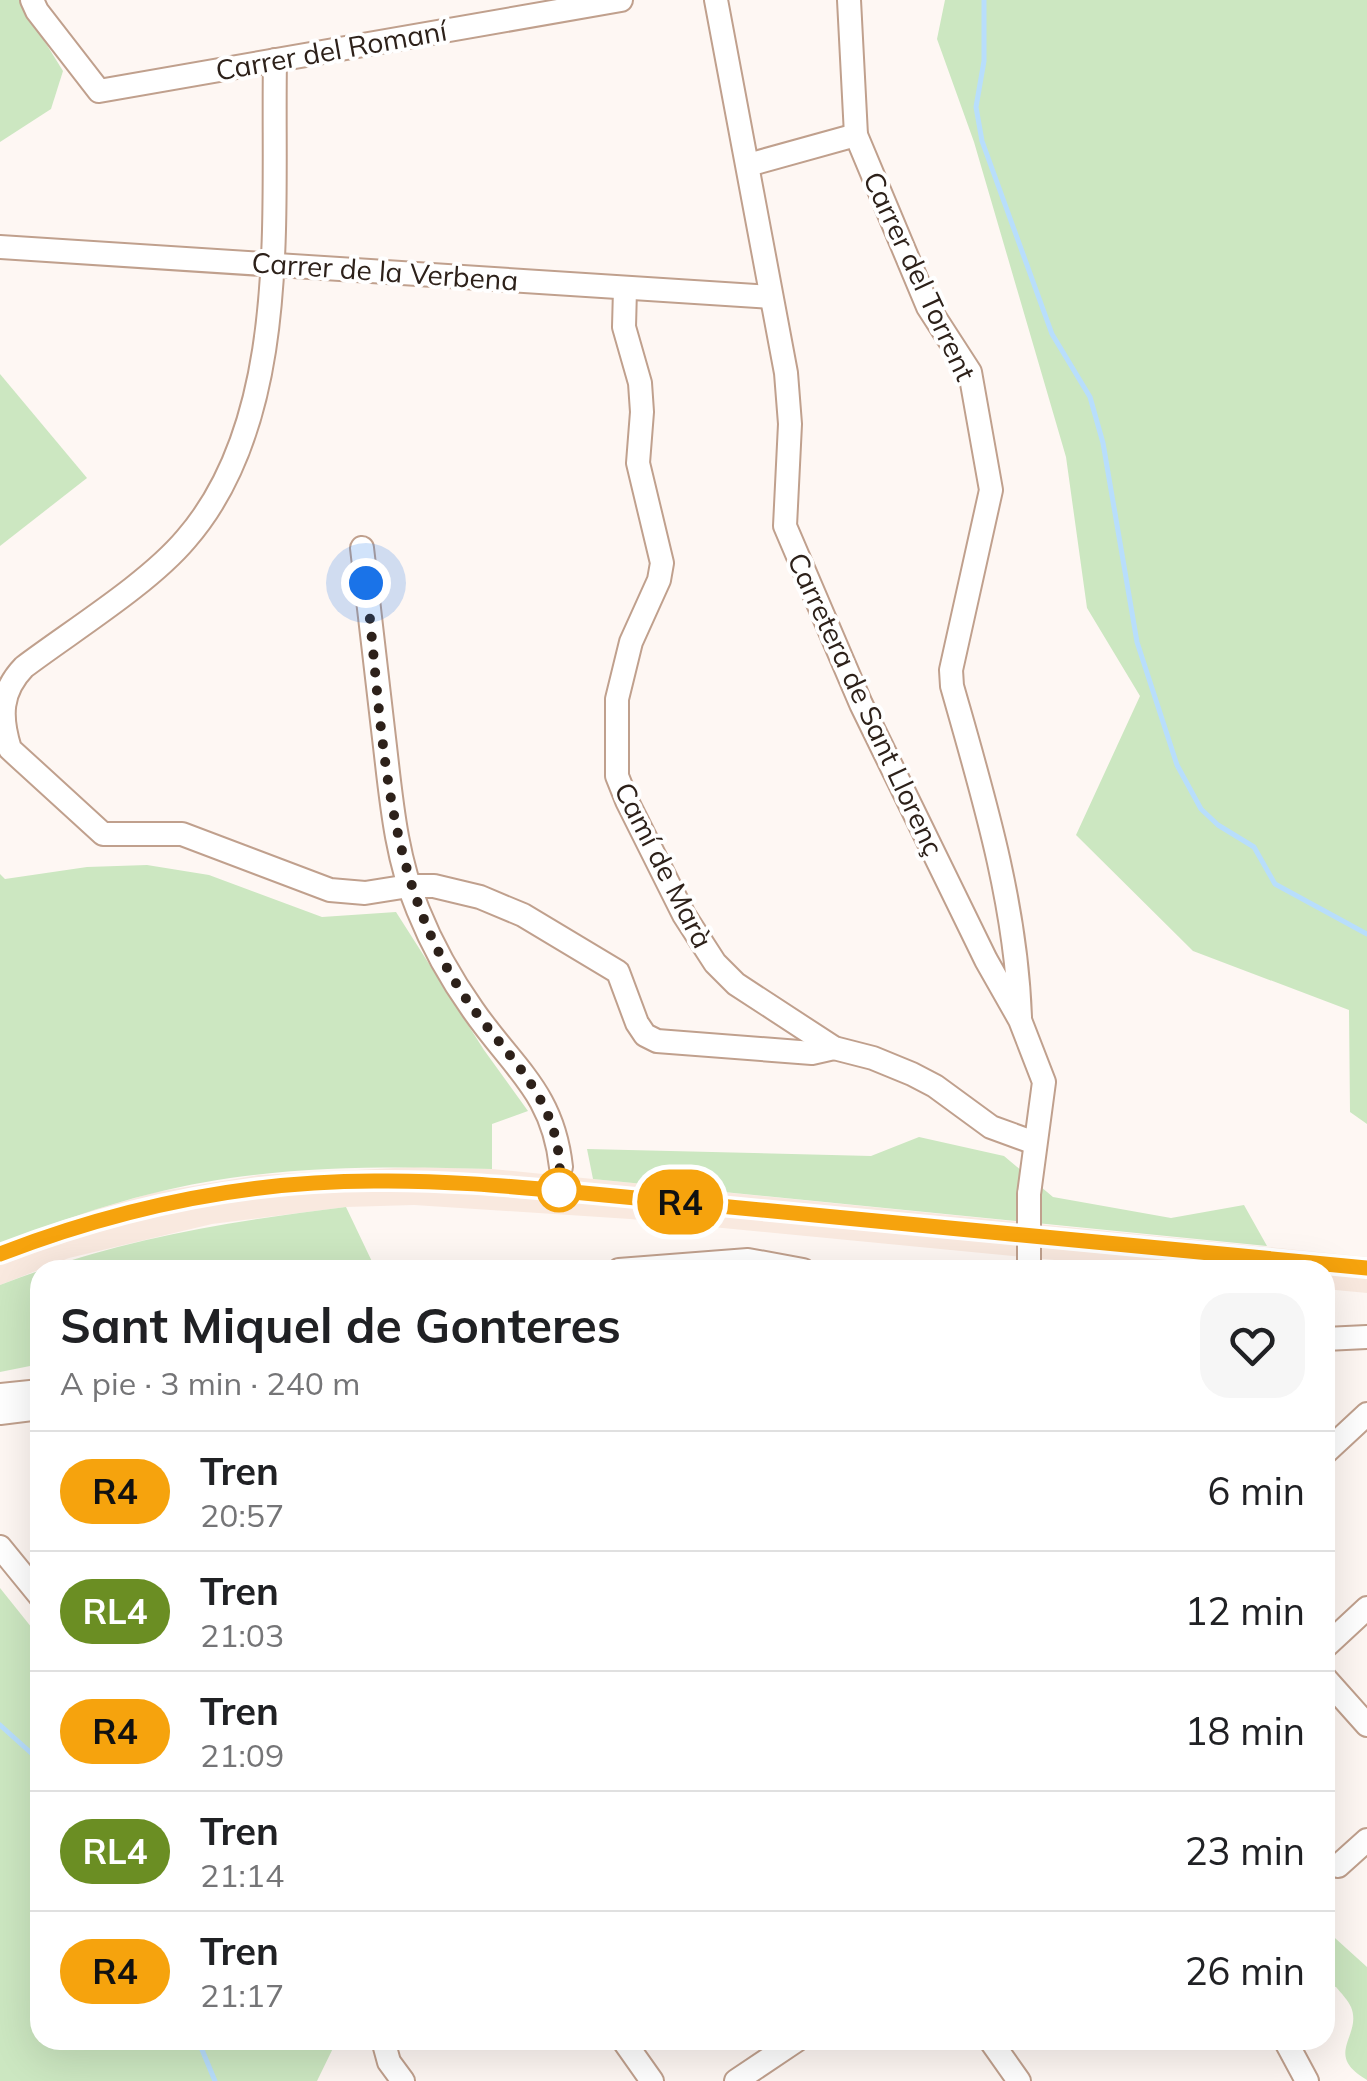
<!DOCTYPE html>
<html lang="es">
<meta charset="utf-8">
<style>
body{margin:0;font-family:Mulish,sans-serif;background:#f6f6f6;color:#202124;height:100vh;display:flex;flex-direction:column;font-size:38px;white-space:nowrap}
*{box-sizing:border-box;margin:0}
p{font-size:32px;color:#757577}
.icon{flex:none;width:55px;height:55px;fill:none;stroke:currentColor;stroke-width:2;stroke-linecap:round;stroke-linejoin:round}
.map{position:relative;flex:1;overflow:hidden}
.details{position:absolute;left:30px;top:1260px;width:1305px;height:790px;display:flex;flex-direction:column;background:#fff;border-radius:30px;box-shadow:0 10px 40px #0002}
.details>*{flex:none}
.badge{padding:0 20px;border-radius:32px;font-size:35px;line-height:65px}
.you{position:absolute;width:50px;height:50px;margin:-25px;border:8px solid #fff;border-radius:50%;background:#1a73e8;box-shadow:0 0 0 15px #1a73e833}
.map>.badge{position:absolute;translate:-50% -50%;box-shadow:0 0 0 5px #fff}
.round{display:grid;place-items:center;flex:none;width:105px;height:105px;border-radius:30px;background:#f6f6f6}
.headline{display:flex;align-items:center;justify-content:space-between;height:170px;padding:0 30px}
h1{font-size:48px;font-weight:700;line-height:75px}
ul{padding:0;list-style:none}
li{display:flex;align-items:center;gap:30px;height:120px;padding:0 30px;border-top:2px solid #e0e0e0}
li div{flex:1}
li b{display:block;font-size:38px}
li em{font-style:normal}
li .badge{min-width:110px;font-weight:700;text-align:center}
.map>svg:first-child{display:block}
.built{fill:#f9e9df}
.green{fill:#cce7c1}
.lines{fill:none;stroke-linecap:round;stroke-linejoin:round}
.stream{stroke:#b8defc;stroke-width:5}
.minor-casing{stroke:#c0a08d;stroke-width:26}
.minor{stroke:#fff;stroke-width:22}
.rail-casing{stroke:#8c837d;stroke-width:9}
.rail{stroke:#fff;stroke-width:5;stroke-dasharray:15;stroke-linecap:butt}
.minor-bridge-casing{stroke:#c0a08d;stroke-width:26;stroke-linecap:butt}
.minor-bridge{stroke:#fff;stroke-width:22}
.line-casing{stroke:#fff;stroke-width:22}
.line{stroke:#f6a30d;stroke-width:15}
.walk{stroke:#2d211a;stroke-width:10;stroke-dasharray:0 18}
.stop-dot{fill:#fff;stroke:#f6a30d;stroke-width:5}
.labels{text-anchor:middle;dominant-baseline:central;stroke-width:8;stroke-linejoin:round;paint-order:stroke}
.street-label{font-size:28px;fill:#2d211a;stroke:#fff}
</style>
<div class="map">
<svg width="1367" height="2081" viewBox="0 0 1367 2081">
<rect width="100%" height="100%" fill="#fef7f3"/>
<polygon class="built" points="414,1167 492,1169 593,1179 1367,1257 1367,1293 1325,1289 1325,1270 1157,1270 630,1219 414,1205 346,1207 212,1224 69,1258 0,1285 0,1244 69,1217 156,1192 259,1175"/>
<g class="green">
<polygon points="0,0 19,0 63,71 51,109 0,142"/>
<polygon points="945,0 1367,0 1367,1124 1350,1112 1349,1010 1193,951 1076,835 1140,696 1087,608 1066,457 974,142 937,39"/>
<polygon points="0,374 87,478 0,546"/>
<path d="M147,865L209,875L322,917L396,912L484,1050L528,1111L492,1124V1169C380,1166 263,1165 154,1193C101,1206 51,1224 0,1244V874L5,879L87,867Z"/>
<polygon points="919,1137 1004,1156 1053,1197 1171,1218 1244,1205 1267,1246 593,1179 587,1149 871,1156"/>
<path d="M346,1207L376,1270H40V1364L0,1372V1285C116,1240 223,1222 346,1207Z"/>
<polygon points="0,1588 40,1638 40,2040 337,2040 317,2081 0,2081"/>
<path d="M1325,1929L1367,1967V2080C1322,2054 1363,2036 1351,2007C1348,2000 1341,1993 1336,1987L1325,1985Z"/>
</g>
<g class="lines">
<g class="stream">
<polyline points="984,0 984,61 976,107 982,141 1052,334 1090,397 1103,443 1137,642 1177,765 1201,809 1218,825 1254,847 1275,884 1367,934"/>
<polyline points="0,1725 40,1761"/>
<polyline points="198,2040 215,2081"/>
</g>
<g class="minor-casing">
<g id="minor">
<polyline points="32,0 37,11 99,91 621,0"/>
<polyline points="716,0 786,373 790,424 785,526 861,704 986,960 1020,1020 1044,1082 1029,1194"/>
<path d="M849,0L856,135L928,307L970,372L991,490L951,670L952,686C983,795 1016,903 1020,1017"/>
<path d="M275,60C272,212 292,417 186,539C148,584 73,630 24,667C0,692 0,717 10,749L103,834H182L330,890L365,893L409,886H434L480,897L523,915L618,972L637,1023L645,1035L657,1041L812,1053L834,1048"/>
<polyline points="748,165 856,135"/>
<polyline points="0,247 771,297"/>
<polyline points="625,289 624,327 640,383 642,412 638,463 662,563 659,580 631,642 617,699 617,776 627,801 684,915 715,963 736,984 834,1048 873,1058 912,1074 935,1086 991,1127 1035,1143"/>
<path d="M362,548C369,611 377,674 384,738C391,796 395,855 418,910C432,945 451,979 473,1010C513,1068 553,1092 561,1167"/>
<polyline points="619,1270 748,1260 803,1270"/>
<polyline points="1325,1339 1367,1337"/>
<polyline points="0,1395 40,1391"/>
<polyline points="0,1413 40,1408"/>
<polyline points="1325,1453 1367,1414"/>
<polyline points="0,1547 40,1596"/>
<polyline points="1325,1647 1367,1608"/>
<polyline points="1325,1678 1367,1725"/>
<polyline points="1338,1866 1367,1840"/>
<polyline points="383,2040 389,2062 403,2081"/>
<polyline points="623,2040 652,2081"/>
<polyline points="990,2040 1019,2081"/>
<polyline points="1285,2040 1307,2081"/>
<polyline points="736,2081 797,2040"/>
</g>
</g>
<use href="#minor" class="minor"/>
<g class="rail-casing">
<path id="rail" d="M0,1254C119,1208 246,1181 374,1181C440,1180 507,1186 573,1192L1367,1268"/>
</g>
<use href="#rail" class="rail"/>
<g class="minor-bridge-casing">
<polyline id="minor-bridge" points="1029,1270 1029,1194"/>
</g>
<use href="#minor-bridge" class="minor-bridge"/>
</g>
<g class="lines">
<g class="line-casing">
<path id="line" d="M0,1254C119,1208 246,1181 374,1181C440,1180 507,1186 573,1192L1367,1268"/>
</g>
<use href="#line" class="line"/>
<path class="walk" d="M366,583C382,718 382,860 454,980C498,1054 568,1095 559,1190"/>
</g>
<circle class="stop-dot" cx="559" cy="1190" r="20"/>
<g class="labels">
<g class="street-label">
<text transform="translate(331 50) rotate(-10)">Carrer del Romaní</text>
<text transform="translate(385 271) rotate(4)">Carrer de la Verbena</text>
<text transform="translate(920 276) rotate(65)">Carrer del Torrent</text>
<text transform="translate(866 704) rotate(65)">Carretera de Sant Llorenç</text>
<text transform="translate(664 865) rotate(63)">Camí de Marà</text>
</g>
</g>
</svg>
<div class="you" style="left:366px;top:583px"></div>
<b class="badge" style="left:680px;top:1202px;background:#f6a30d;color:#111">R4</b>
<section class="details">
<div class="headline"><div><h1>Sant Miquel de Gonteres</h1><p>A pie · 3 min · 240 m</p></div><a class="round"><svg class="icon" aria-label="heart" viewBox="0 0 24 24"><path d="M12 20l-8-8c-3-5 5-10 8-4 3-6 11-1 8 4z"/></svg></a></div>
<ul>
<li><span class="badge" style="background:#f6a30d;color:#111">R4</span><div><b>Tren</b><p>20:57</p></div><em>6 min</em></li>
<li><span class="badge" style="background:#6b8e23;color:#fff">RL4</span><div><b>Tren</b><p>21:03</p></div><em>12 min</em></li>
<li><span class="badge" style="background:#f6a30d;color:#111">R4</span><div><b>Tren</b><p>21:09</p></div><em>18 min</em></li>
<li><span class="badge" style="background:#6b8e23;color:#fff">RL4</span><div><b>Tren</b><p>21:14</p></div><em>23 min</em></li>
<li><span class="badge" style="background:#f6a30d;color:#111">R4</span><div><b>Tren</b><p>21:17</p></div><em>26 min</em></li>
</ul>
</section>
</div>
